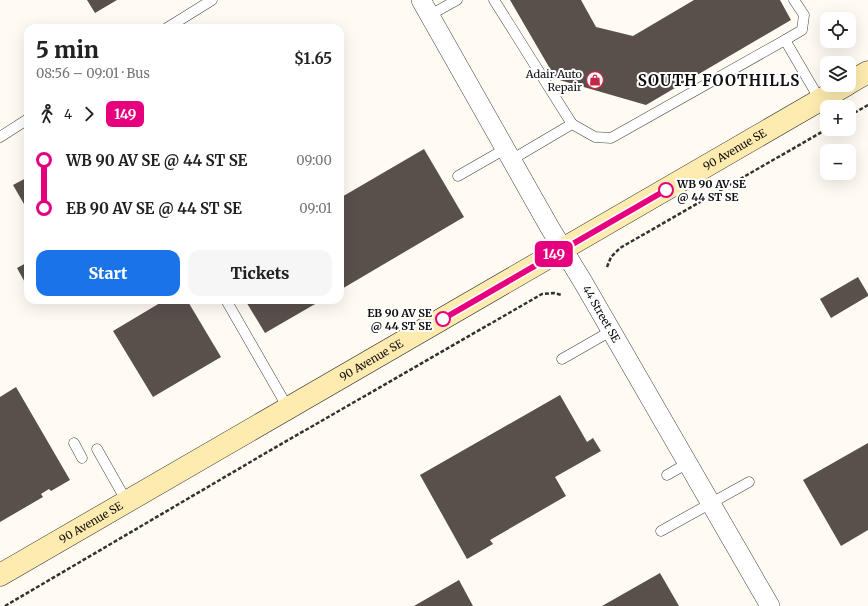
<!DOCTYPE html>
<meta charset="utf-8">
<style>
body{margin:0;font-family:Merriweather,serif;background:#f6f6f6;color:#222;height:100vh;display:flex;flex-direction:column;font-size:15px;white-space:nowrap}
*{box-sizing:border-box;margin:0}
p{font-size:13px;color:#767676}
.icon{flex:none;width:22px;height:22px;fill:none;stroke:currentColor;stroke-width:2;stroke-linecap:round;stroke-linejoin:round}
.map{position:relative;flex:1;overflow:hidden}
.drawer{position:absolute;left:24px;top:24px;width:320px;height:280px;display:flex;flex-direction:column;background:#fff;border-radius:12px;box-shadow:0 4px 16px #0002}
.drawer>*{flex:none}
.badge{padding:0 8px;border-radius:6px;font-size:14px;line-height:26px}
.fabs{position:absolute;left:820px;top:12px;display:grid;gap:8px}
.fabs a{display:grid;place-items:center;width:36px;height:36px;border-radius:8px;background:#fff;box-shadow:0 4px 16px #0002;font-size:20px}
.map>.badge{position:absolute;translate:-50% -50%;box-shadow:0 0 0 2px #fff}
.legs{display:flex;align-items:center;gap:6px;height:44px;padding:0 12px;font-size:13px}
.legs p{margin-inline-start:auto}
.headline{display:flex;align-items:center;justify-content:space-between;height:68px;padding:0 12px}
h1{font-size:22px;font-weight:800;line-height:30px}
.button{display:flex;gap:8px;margin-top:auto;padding:8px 12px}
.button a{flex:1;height:46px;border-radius:12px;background:#1a73e8;color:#fff;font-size:16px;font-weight:800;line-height:46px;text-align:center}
.button a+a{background:#f6f6f6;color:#222}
ul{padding:0 12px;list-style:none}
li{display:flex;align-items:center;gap:14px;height:48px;font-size:15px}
li i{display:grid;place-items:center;width:6px;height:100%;margin:0 5px;background:currentColor}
li i::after{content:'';width:10px;height:10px;margin:-5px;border:3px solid;border-radius:50%;background:#fff}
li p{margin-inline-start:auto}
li:first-child i{background:linear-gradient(#0000 50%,currentColor 0)}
li:last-child i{background:linear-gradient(currentColor 50%,#0000 0)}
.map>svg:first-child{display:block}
.building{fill:#59504c}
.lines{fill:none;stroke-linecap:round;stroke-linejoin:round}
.lane-casing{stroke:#434343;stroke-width:11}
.street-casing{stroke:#434343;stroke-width:20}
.secondary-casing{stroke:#323232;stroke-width:23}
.path{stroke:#323232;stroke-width:2.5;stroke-dasharray:4 2;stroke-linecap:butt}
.lane{stroke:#fff;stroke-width:10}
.street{stroke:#fff;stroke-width:19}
.secondary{stroke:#feebaf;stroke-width:22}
.line-1-casing{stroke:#fff;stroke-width:9}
.line-1{stroke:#e6007e;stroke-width:6}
.stop-1-dot{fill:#fff;stroke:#e6007e;stroke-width:2}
.labels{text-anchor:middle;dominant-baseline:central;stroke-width:4;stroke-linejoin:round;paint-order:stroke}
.poi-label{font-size:11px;fill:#101010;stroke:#fff;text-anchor:end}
.street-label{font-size:11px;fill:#101010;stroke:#fff}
.stop-label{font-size:11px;font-weight:bold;fill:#101010;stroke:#fff;text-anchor:start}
.district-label{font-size:15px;font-weight:bold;letter-spacing:1px;fill:#101010;stroke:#fff}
</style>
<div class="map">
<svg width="868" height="606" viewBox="0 0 868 606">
<rect width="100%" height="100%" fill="#fffbf3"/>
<g class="building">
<polygon points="87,0 117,0 95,13"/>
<polygon points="510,0 581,0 596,27 633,36 694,0 780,0 791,20 646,105 556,79"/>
<polygon points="424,149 464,217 340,290 340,198"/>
<polygon points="28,177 28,211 13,185"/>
<polygon points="28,262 28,288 17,268"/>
<polygon points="858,277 868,294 868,296 831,318 820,299"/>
<polygon points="165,300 187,300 221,357 153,397 113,331"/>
<polygon points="245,300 322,300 265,333"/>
<polygon points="16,387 70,480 51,491 49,489 41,494 43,497 0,522 0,397"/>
<polygon points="560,395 587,442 593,438 601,451 555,477 566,496 490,540 493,544 467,559 420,475"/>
<polygon points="868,443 868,530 841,546 803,480"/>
<polygon points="660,573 679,606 602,606"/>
<polygon points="459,580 473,606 414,606"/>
</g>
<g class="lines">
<g class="lane-casing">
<g id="lane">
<polyline points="494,0 572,124"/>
<polyline points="430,15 457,0"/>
<polyline points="167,28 212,0"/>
<polyline points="785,40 802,30 804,15 794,0"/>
<polyline points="0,137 28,119"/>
<polyline points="511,160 572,124 595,137 611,138 785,40 820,100"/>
<polyline points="458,176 505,149"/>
<polyline points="226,300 288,408"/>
<polyline points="562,359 611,331"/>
<polyline points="74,443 82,458"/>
<polyline points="97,449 127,502"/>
<polyline points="667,475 688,463"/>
<polyline points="661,531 749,482"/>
</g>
</g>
<g class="street-casing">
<g id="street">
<path id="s1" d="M421,0L550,228L583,282L770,606"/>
</g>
</g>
<g class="secondary-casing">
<g id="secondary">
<polyline points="849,83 868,72"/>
<path id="s2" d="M0,575L846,85"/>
</g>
</g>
<g class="path">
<polyline points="849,116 868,105"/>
<polyline points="607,267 611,257 620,248 827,129"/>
<polyline points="5,606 264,454 542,294 554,293 562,295"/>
</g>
<use href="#lane" class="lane"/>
<use href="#street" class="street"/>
<use href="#secondary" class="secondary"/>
</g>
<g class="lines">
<g class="line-1-casing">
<polyline id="line-1" points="443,319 666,190"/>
</g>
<use href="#line-1" class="line-1"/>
</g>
<defs>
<g id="shop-ring" transform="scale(0.9)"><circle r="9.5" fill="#fff" stroke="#c12843" stroke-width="1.5"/><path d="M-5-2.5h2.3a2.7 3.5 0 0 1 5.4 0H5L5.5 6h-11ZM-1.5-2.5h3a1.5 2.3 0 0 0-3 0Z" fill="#c12843"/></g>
</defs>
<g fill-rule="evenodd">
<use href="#shop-ring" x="595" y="80"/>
</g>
<g class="stop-1-dot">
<circle cx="666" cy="190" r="7"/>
<circle cx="443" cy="319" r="7"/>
</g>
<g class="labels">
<g class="poi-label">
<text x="582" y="74">Adair Auto<tspan x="582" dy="13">Repair</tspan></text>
</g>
<g class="street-label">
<text stroke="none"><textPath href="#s2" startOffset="849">90 Avenue SE</textPath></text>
<text stroke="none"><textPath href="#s1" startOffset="362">44 Street SE</textPath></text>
<text stroke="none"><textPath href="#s2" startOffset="429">90 Avenue SE</textPath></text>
<text stroke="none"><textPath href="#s2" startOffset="105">90 Avenue SE</textPath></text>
</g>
<g class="stop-label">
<text x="677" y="184">WB 90 AV SE<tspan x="677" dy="13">@ 44 ST SE</tspan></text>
<text x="432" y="313" text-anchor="end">EB 90 AV SE<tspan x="432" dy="13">@ 44 ST SE</tspan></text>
</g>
<g class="district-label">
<text x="719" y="80">SOUTH FOOTHILLS</text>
</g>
</g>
</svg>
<div class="fabs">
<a><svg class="icon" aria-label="locate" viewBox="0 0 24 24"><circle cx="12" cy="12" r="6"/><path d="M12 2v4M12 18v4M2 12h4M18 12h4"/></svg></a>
<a><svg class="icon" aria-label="layers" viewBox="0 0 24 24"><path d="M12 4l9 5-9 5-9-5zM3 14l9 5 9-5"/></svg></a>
<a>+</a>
<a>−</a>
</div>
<b class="badge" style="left:554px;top:254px;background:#e6007e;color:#fff">149</b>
<section class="drawer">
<div class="headline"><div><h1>5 min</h1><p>08:56 – 09:01 · Bus</p></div><b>$1.65</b></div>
<div class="legs"><svg class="icon" aria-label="walk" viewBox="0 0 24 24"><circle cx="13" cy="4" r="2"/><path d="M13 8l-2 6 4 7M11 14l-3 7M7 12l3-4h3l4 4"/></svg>4<svg class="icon" aria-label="forward" viewBox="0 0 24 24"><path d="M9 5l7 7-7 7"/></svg><b class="badge" style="background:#e6007e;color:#fff">149</b></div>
<ul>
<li><i style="color:#e6007e"></i><b>WB 90 AV SE @ 44 ST SE</b><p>09:00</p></li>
<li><i style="color:#e6007e"></i><b>EB 90 AV SE @ 44 ST SE</b><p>09:01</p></li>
</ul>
<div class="button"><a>Start</a><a>Tickets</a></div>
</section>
</div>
